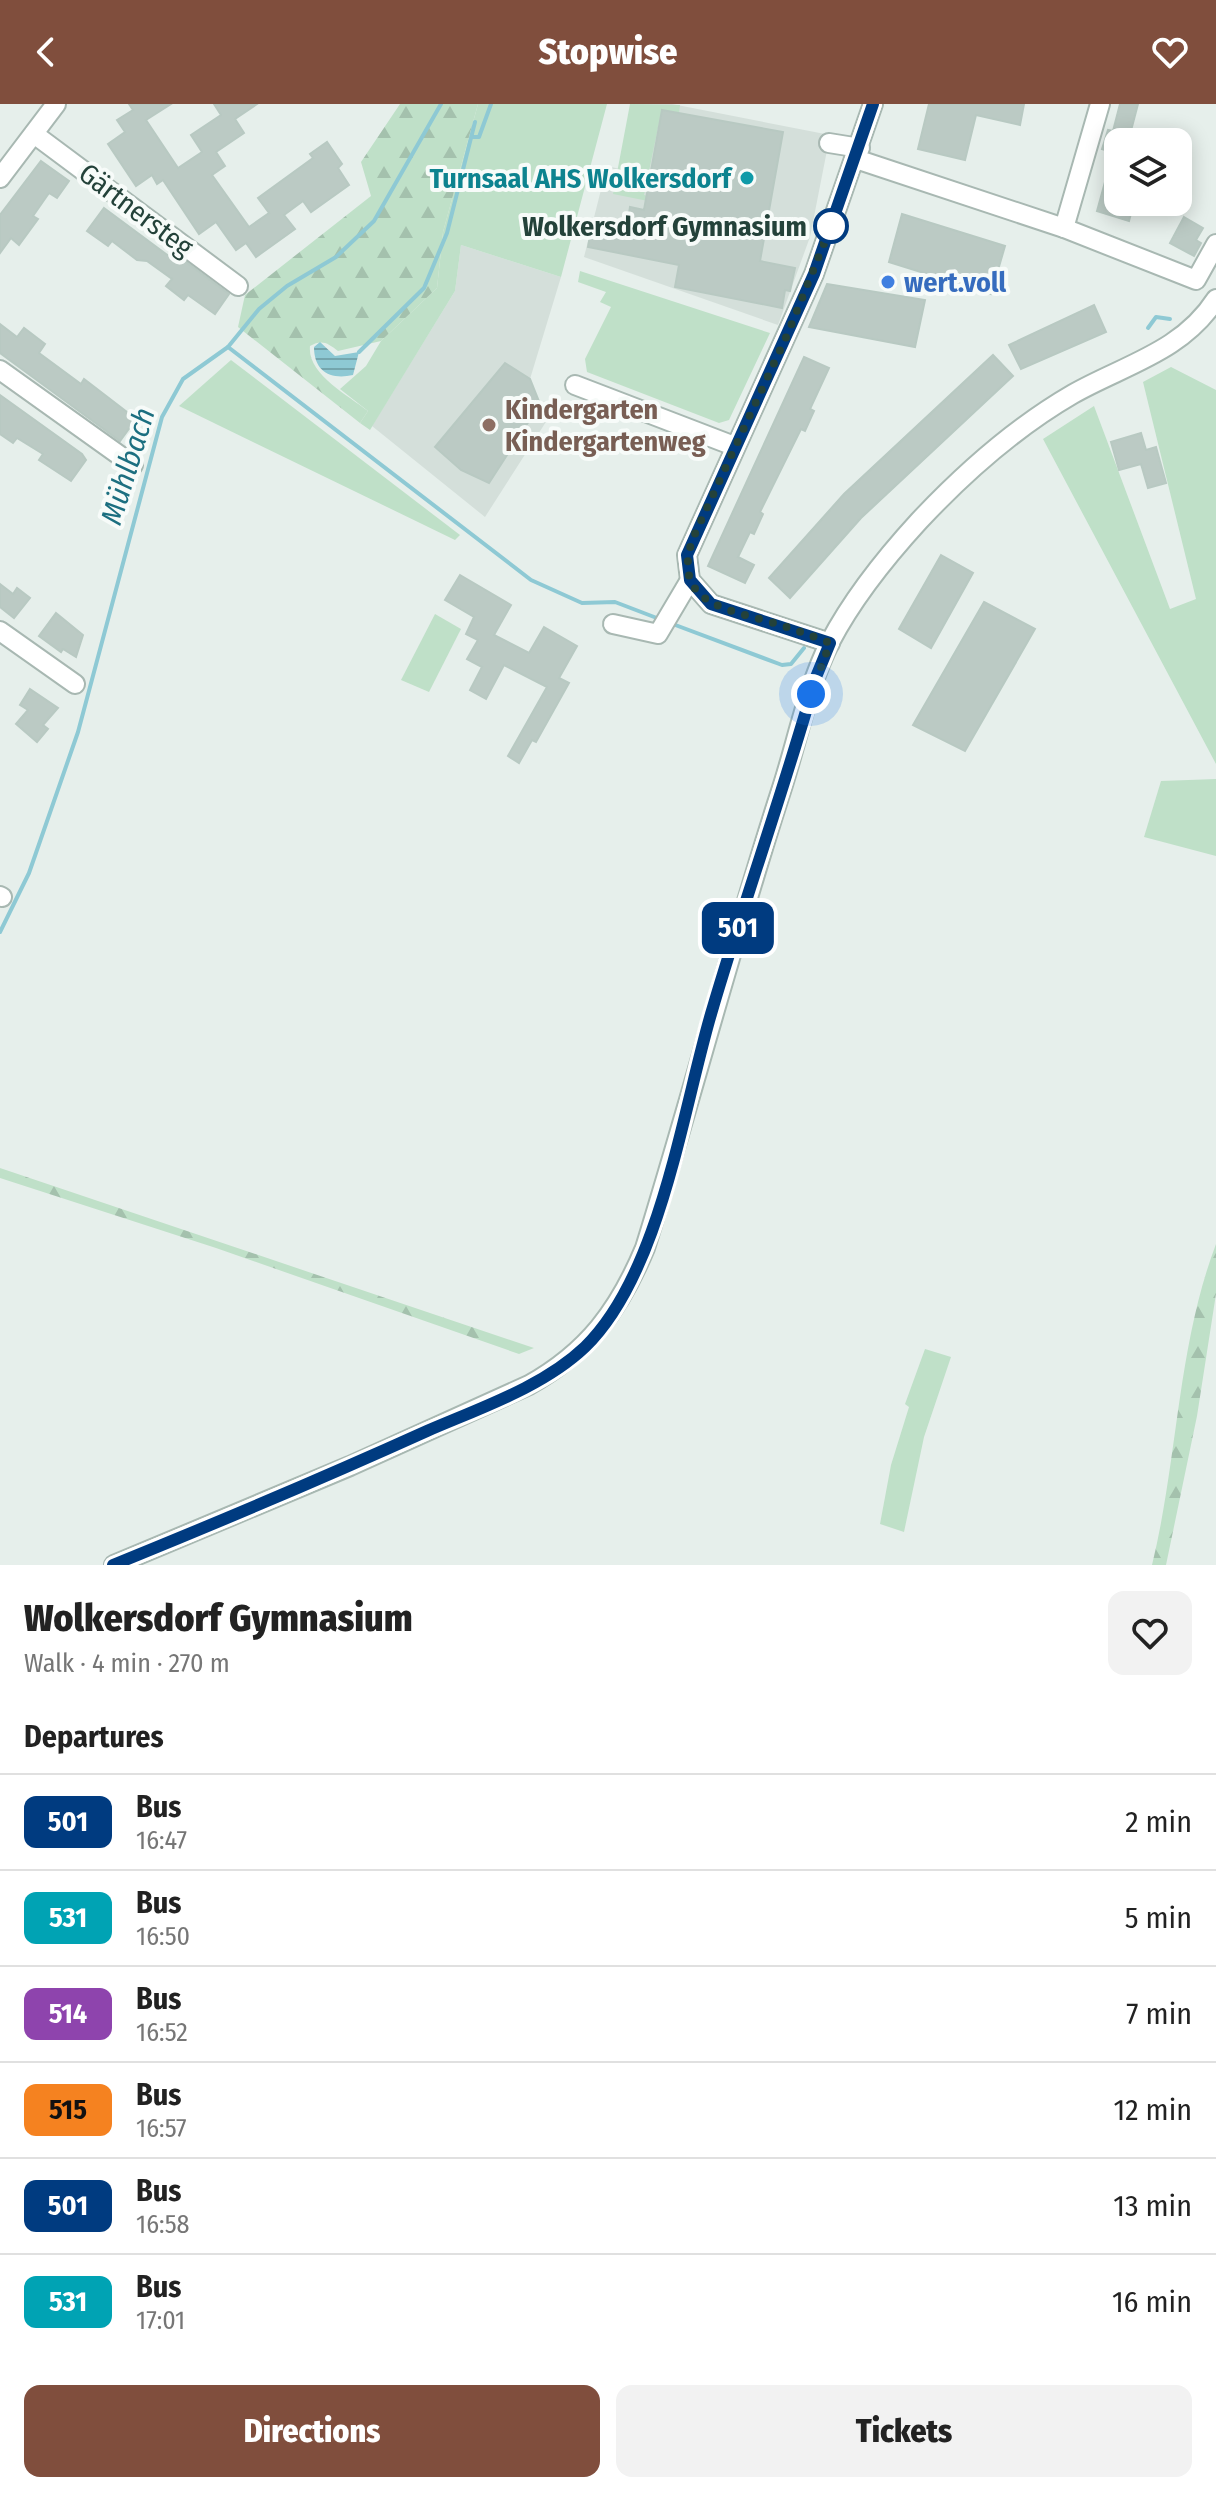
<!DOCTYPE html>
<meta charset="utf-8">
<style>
body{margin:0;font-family:"Fira Sans Condensed",sans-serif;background:#f2f2f2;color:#222;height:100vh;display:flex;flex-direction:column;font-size:30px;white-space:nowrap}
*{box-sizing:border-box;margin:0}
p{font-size:26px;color:#767676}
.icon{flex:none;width:44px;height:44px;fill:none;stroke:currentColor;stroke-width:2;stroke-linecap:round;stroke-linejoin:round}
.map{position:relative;height:1461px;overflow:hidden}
.side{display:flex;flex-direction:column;background:#fff;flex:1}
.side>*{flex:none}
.badge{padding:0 16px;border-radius:12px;font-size:28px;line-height:52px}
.buttons{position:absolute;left:1104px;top:24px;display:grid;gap:16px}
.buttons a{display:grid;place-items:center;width:88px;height:88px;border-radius:16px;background:#fff;box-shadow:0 4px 20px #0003;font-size:40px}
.you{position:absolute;width:40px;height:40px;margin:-20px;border:6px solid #fff;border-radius:50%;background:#1a73e8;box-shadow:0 0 0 12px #1a73e833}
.map>.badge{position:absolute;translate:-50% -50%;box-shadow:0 0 0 4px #fff}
h2{padding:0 24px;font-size:30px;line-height:72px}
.round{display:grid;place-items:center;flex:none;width:84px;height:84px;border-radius:16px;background:#f2f2f2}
.head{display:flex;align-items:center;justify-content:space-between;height:136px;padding:0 24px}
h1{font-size:38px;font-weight:800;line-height:60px}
.primary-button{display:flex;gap:16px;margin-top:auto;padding:16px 24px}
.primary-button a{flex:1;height:92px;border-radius:16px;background:#804e3d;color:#fff;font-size:32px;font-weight:800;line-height:92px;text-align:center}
.primary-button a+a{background:#f2f2f2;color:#222}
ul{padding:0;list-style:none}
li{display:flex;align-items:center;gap:24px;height:96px;padding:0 24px;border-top:2px solid #e0e0e0}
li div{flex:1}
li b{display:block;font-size:30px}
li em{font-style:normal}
li .badge{min-width:88px;font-weight:700;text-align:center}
header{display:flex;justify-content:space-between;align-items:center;height:104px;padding:0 24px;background:#804e3d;color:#fff;font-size:36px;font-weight:800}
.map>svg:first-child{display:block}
.built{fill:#d4dfda}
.grass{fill:#bfe0c8}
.forest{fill:url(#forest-firs)}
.water{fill:url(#water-rules)}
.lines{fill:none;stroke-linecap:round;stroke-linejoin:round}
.stream{stroke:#8ec9d4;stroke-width:4}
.building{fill:#bbcac4;stroke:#b8c9c2;stroke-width:2}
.minor-casing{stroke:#a8b8b2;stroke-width:22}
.minor{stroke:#fff;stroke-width:18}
.line-casing{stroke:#fff;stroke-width:18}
.line{stroke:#003b80;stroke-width:12}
.walk{stroke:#24423a;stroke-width:8;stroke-dasharray:0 14.4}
.culture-dot{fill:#0f9aa8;stroke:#f7fbf9;stroke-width:3}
.stop-dot{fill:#fff;stroke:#003b80;stroke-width:4}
.shop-dot{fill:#3f7fe0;stroke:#f7fbf9;stroke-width:3}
.education-dot{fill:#8d6e63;stroke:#f7fbf9;stroke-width:3}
.labels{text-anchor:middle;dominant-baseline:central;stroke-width:8;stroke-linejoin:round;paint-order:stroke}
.culture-label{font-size:28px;font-weight:bold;fill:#0d838f;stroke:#f7fbf9;text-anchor:end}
.street-label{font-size:28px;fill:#24423a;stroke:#f7fbf9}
.stop-label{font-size:28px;font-weight:bold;fill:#24423a;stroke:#f7fbf9;text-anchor:end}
.shop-label{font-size:28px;font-weight:bold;fill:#366cbe;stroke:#f7fbf9;text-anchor:start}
.education-label{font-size:28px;font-weight:bold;fill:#785e54;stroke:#f7fbf9;text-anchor:start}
.water-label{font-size:30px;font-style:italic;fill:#1c6f80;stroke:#f7fbf9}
</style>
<header><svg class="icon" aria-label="back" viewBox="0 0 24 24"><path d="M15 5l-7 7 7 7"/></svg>Stopwise<svg class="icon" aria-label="heart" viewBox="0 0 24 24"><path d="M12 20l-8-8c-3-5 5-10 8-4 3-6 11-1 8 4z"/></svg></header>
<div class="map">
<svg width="1216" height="1461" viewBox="0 0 1216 1461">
<defs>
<pattern id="forest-firs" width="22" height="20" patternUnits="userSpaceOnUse" patternTransform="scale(2)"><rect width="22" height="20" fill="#bfe0c8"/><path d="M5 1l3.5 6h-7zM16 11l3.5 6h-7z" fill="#a4c1ad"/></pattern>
<pattern id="water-rules" width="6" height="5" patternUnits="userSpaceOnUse" patternTransform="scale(2)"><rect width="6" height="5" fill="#8ec9d4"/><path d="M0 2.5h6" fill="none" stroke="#74a5ad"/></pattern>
</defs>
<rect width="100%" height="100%" fill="#e6efeb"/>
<g class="built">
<polygon points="633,0 672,0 830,31 810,133 778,221 584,153 607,62 620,65"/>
<polygon points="461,141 561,173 530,275 540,299 557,293 560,296 485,413 372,322 455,187"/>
</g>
<g class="grass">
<polygon points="478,0 607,0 561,173 461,141 455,187 370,326 360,319 368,307 340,285 366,262 381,237 437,184 443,128"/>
<polygon points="630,0 680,1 678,17 660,14 644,91 654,94 653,98 613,90"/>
<polygon points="580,167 770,229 729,316 719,319 587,268 585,255 611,203 600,198 606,188 578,178"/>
<polygon points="231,256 460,431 455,436 179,302"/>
<polygon points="1171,263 1216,286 1216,660 1043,335 1094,302 1170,505 1196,495 1143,278"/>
<polygon points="435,510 461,525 429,588 401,576"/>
<polygon points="1216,675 1216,752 1144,733 1161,677"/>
<polygon points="925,1245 951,1253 924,1333 904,1428 880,1420 891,1361 909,1303 905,1300"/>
</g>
<g class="forest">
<path d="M400,0H478L443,128L437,184L381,237L338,247C328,239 322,235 310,242C307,270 348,291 368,307L360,319L238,223L245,191L371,92L361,58Z"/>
<polygon points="0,1064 534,1244 519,1250 216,1144 0,1074"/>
<path d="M1216,1140V1190L1197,1312L1166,1461H1152C1178,1355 1177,1243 1216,1140Z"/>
</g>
<path class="water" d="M320,238L335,252L359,248L353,271C331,276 314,268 314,243Z"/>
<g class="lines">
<g class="stream">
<polyline points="473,33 479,33 491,0"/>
<polyline points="1148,224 1156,213 1170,215"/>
<polyline points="228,243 531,476 582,499 615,498 662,516"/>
<polyline points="359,248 424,184 447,129 475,18"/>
<polyline points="670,519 782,561 791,560 804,544"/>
<polyline points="0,828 29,769 78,628 162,313 183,275 228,243 259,205 287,182 336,153 374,117 441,0"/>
</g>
</g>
<g class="building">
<polygon points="129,0 171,0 146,16 178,64 202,48 191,31 221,11 214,0 257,0 235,15 244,29 216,48 225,62 212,71 249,123 269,109 258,94 313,54 310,50 327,38 342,60 338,64 349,81 311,108 303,97 284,111 295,125 256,153 246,139 236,146 216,118 199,130 163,76 157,80 152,71 136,82 108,40 125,28 117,16 133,6"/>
<polygon points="929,0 1024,0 1020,21 976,11 965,56 918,45"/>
<polygon points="1120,0 1138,0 1128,38 1118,38 1118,50 1102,45 1108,26 1113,27"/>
<polygon points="662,6 783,28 760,157 795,164 790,187 785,186 782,204 675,183 679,161 588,143 591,126 602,128 604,117 627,122 630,103 644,106"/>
<polygon points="41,57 69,77 57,94 49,89 33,112 38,115 19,141 11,134 0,149 0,111"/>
<polygon points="1105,78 1118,82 1118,98 1134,98 1129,117 1097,107"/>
<polygon points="104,104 170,153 174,149 229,190 215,210 188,191 184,196 166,182 172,175 147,157 137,156 112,137 108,142 87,127"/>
<polygon points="902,110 1005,142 991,190 889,158"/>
<polygon points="1184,113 1203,124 1196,136 1201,139 1194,152 1170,139"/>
<polygon points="827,180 925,196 915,243 809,223"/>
<polygon points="1094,201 1106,228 1021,265 1009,241"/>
<polygon points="0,220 17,233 24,224 45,240 39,249 81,280 84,275 136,315 120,337 0,249"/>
<polygon points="993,251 1013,272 861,414 790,494 769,474 844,390"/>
<polygon points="804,253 829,264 810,305 814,307 805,327 801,325 760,408 763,410 754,430 750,428 738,453 754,461 745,479 708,462"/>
<polygon points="505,259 530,275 540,300 489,379 461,366 435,343"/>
<polygon points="0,291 82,350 86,356 71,377 39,356 43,350 17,334 13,339 0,330"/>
<polygon points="1141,329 1146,346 1156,343 1166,379 1148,384 1141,360 1119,366 1111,338"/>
<polygon points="941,451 973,469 931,544 899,525"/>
<polygon points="460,471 511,501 494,531 529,549 544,523 577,542 559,574 569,579 536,638 532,636 519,659 508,652 547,583 504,561 486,595 470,586 482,563 467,555 478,536 466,530 474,513 445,496"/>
<polygon points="0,480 13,490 17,484 30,494 14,514 0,503"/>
<polygon points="984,498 1035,525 965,647 913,621"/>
<polygon points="56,509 83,531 76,553 63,545 61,548 39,532"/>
<polygon points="30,585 58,604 43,621 48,625 37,638 16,620 28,606 20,601"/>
</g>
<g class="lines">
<g class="minor-casing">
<g id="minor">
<polyline points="34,30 238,182"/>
<polyline points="829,39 860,44"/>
<polyline points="856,55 1064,124 1196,176 1216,140"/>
<polyline points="0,74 56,0"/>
<polyline points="1064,124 1100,0"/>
<polyline points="0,266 133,361"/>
<polyline points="575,281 734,342"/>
<polyline points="613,520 658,530 690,476"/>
<polyline points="0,527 75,580"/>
<polyline points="830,539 711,500 690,476 687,451 814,170 873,0"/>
<polyline points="0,792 2,793"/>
<path d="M114,1461L350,1362L529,1281C588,1248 619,1206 645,1144C692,992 732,838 781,687C797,638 807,584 830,538C853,494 886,453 919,417C964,369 1016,323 1073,290C1124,261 1182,248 1216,195"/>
</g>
</g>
<use href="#minor" class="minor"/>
</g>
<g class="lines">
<g class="line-casing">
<path id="line" d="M113,1461C219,1418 323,1374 427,1327C480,1304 543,1283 585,1243C660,1170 682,1009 711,910C744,797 784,686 816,573L830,539L711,500L690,476L687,451L814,170L873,0"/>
</g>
<use href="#line" class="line"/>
<path class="walk" d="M811,590L830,539C808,530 787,523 764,516C718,504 672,494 693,434L788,229L831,122"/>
</g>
<circle class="culture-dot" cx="747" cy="74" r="8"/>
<circle class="stop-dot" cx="831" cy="122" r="16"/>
<circle class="shop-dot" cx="888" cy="178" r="8"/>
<circle class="education-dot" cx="489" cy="321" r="8"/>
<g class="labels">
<g class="culture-label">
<text x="731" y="74">Turnsaal AHS Wolkersdorf</text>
</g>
<g class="street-label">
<text transform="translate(136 106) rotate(37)">Gärtnersteg</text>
</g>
<g class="stop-label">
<text x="807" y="122">Wolkersdorf Gymnasium</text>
</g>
<g class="shop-label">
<text x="904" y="178">wert.voll</text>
</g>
<g class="education-label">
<text x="505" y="305">Kindergarten<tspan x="505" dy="32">Kindergartenweg</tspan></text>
</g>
<g class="water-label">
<text transform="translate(128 362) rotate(-73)">Mühlbach</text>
</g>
</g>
</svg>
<div class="buttons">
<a><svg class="icon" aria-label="layers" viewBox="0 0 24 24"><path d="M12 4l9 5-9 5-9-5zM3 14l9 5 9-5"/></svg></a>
</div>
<div class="you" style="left:811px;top:590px"></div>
<b class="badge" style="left:738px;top:824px;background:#003b80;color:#fff">501</b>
</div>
<section class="side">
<div class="head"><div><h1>Wolkersdorf Gymnasium</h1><p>Walk · 4 min · 270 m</p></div><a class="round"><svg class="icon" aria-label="heart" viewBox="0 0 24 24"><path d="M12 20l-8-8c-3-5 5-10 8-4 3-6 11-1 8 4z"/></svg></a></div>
<h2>Departures</h2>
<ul>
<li><span class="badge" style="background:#003b80;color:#fff">501</span><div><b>Bus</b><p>16:47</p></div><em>2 min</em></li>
<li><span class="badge" style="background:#00a3b4;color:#fff">531</span><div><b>Bus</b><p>16:50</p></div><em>5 min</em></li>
<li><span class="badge" style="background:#8e44ad;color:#fff">514</span><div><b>Bus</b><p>16:52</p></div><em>7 min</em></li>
<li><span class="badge" style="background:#f58220;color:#111">515</span><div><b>Bus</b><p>16:57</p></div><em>12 min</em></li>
<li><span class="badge" style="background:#003b80;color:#fff">501</span><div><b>Bus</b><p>16:58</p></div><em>13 min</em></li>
<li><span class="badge" style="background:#00a3b4;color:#fff">531</span><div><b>Bus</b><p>17:01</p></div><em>16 min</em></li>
</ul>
<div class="primary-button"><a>Directions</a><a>Tickets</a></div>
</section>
